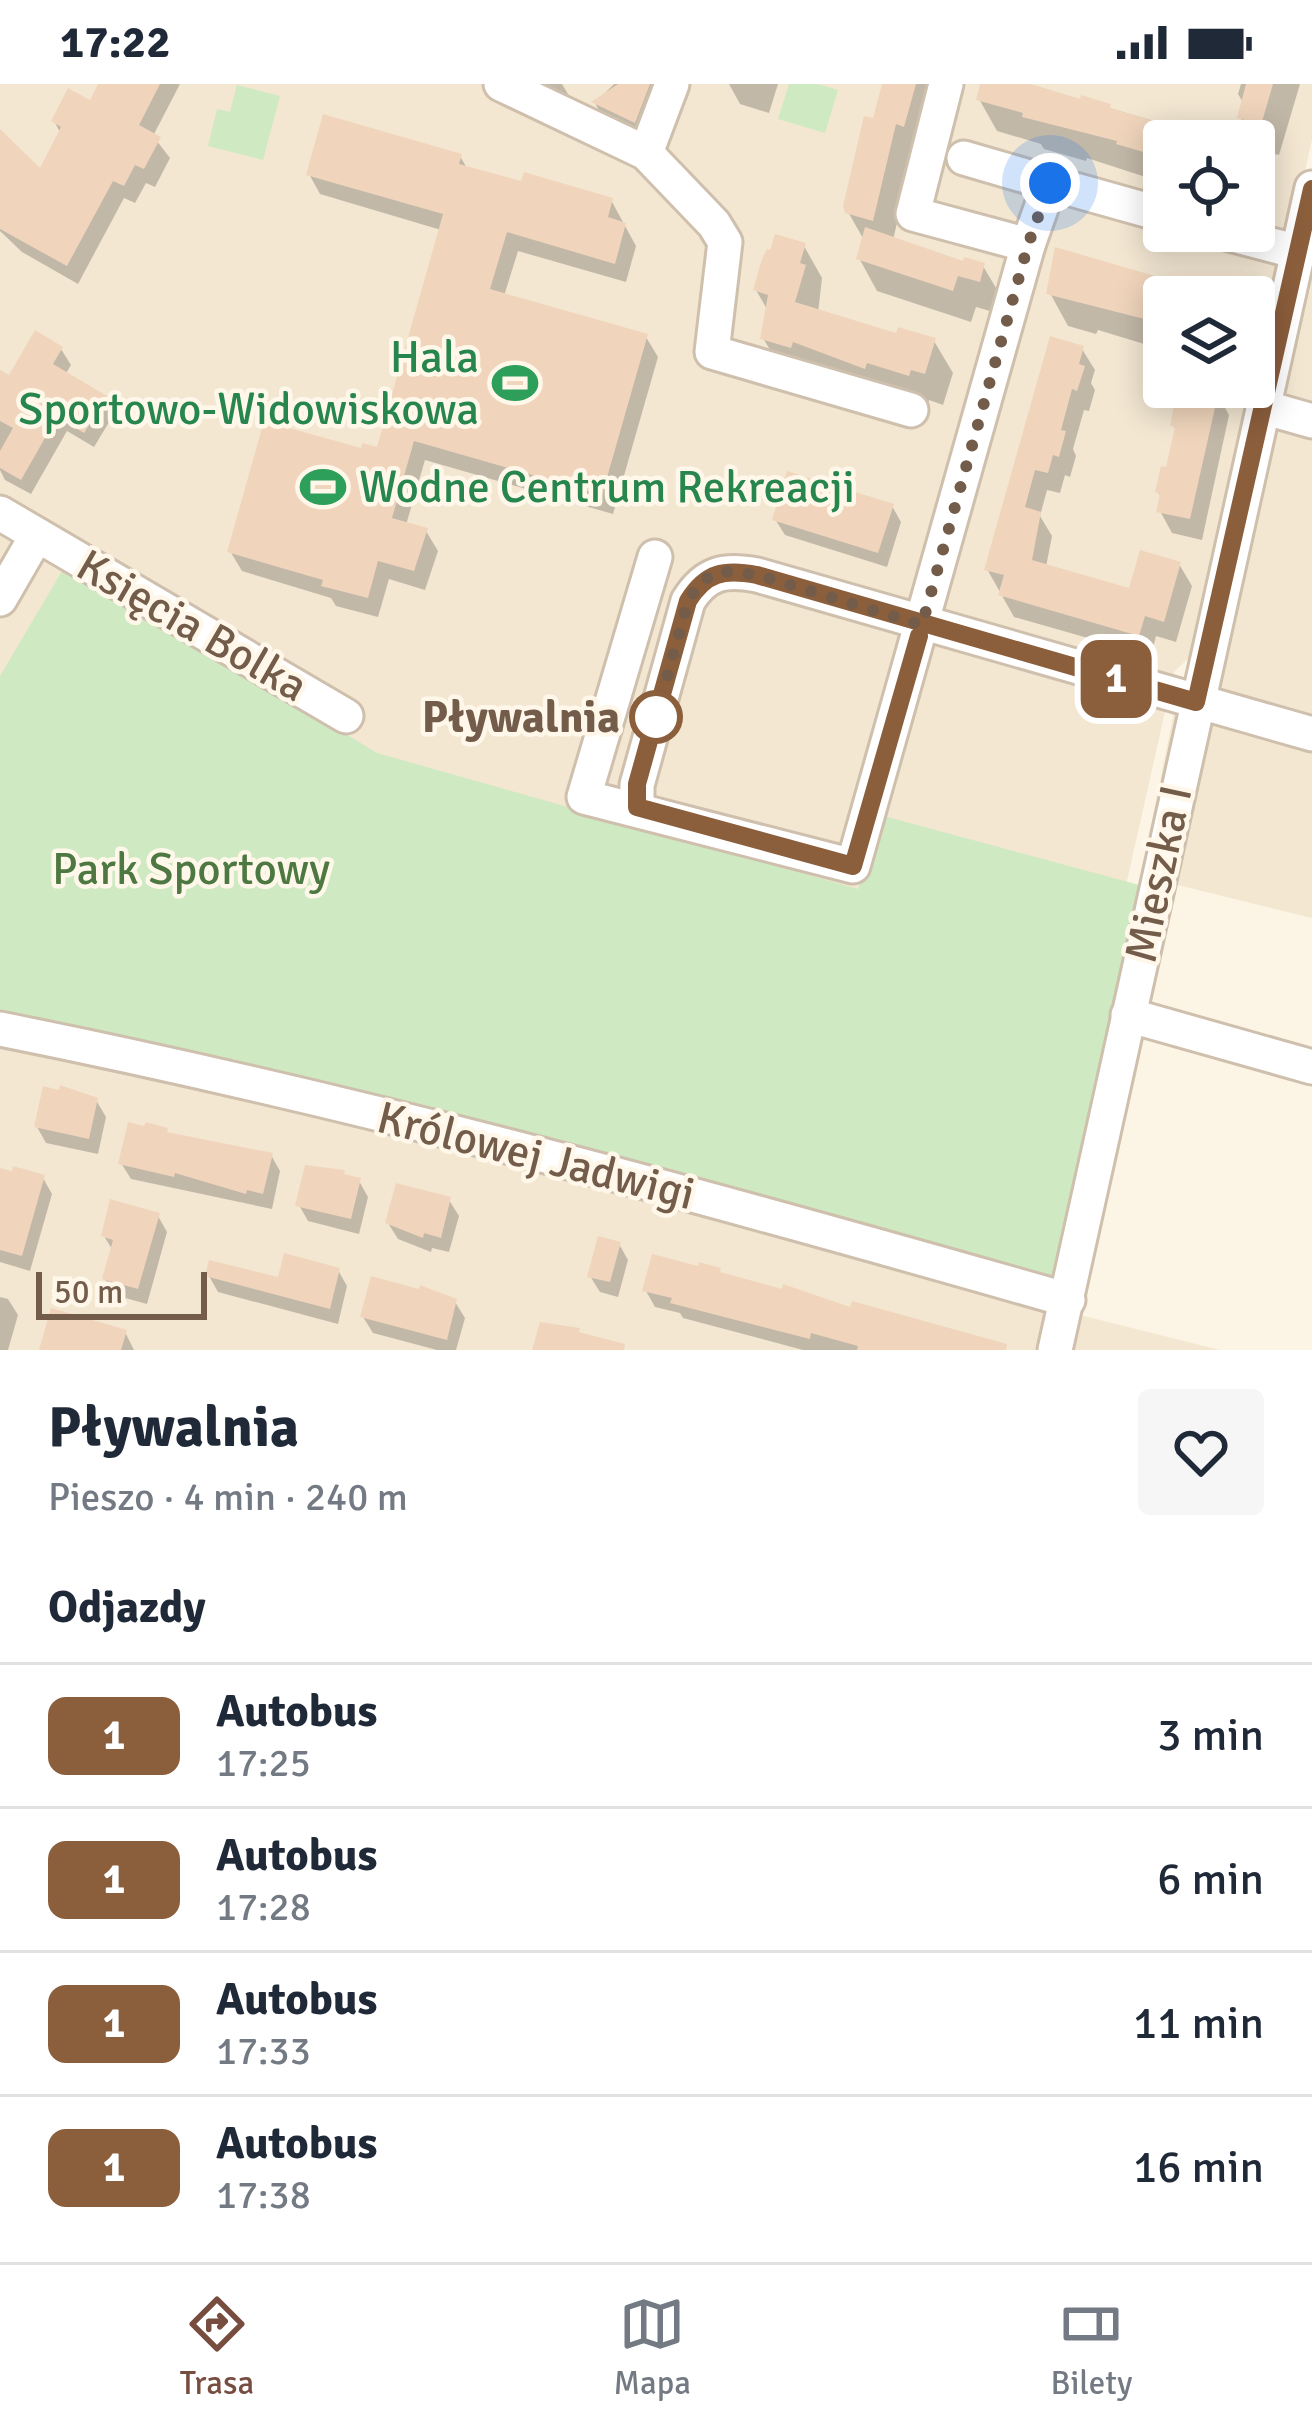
<!DOCTYPE html>
<html lang="pl">
<meta charset="utf-8">
<style>
body{margin:0;font-family:Signika,sans-serif;background:#f6f6f7;color:#1f2937;height:100vh;display:flex;flex-direction:column;font-size:45px;white-space:nowrap}
*{box-sizing:border-box;margin:0}
p{font-size:39px;color:#747a83}
.icon{flex:none;width:66px;height:66px;fill:none;stroke:currentColor;stroke-width:2;stroke-linecap:round;stroke-linejoin:round}
.map{position:relative;height:1266px;overflow:hidden}
.panel{display:flex;flex-direction:column;background:#fff;flex:1}
.panel>*{flex:none}
.badge{padding:0 24px;border-radius:18px;font-size:42px;line-height:78px}
.tools{position:absolute;left:1143px;top:36px;display:grid;gap:24px}
.tools a{display:grid;place-items:center;width:132px;height:132px;border-radius:12px;background:#fff;box-shadow:0 6px 30px #0003;font-size:60px}
.scale{position:absolute;left:36px;bottom:30px;width:171px;box-sizing:border-box;padding-left:12px;border:6px solid #735c4a;border-top:0;font-size:33px;line-height:42px;white-space:nowrap;color:#735c4a;-webkit-text-stroke:9px #fff8ea;paint-order:stroke}
.you{position:absolute;width:60px;height:60px;margin:-30px;border:9px solid #fff;border-radius:50%;background:#1a73e8;box-shadow:0 0 0 18px #1a73e833}
.map>.badge{position:absolute;translate:-50% -50%;box-shadow:0 0 0 6px #fff}
h2{padding:0 48px;font-size:45px;line-height:108px}
.round{display:grid;place-items:center;flex:none;width:126px;height:126px;border-radius:12px;background:#f6f6f7}
.overview{display:flex;align-items:center;justify-content:space-between;height:204px;padding:0 48px}
h1{font-size:57px;font-weight:800;line-height:90px}
ul{padding:0;list-style:none}
li{display:flex;align-items:center;gap:36px;height:144px;padding:0 48px;border-top:3px solid #e0e1e3}
li div{flex:1}
li b{display:block;font-size:45px}
li em{font-style:normal}
li .badge{min-width:132px;font-weight:700;text-align:center}
.status{display:flex;justify-content:space-between;align-items:center;height:84px;padding:0 60px;background:#fff;direction:ltr}
.status svg{height:33px;fill:currentColor}
.tabs{display:flex;justify-content:space-around;align-items:center;height:168px;border-top:3px solid #e0e1e3;background:#fff;font-size:33px;color:#747a83}
.tabs a{display:grid;justify-items:center;gap:6px}
.tabs .active{color:#774d40}
.map>svg:first-child{display:block}
.residential{fill:#f3e7d2;fill-rule:evenodd}
.green{fill:#cfe9c2}
.shadow{fill:#0003}
.building{fill:#f0d5bc}
.lines{fill:none;stroke-linecap:round;stroke-linejoin:round}
.minor-casing{stroke:#cfbfad;stroke-width:39}
.minor{stroke:#fff;stroke-width:33}
.line-casing{stroke:#fff;stroke-width:27}
.line{stroke:#8b5e3c;stroke-width:18}
.walk{stroke:#735c4a;stroke-width:12;stroke-dasharray:0 21.6}
.stop-dot{fill:#fff;stroke:#8b5e3c;stroke-width:6}
.labels{text-anchor:middle;dominant-baseline:central;stroke-width:9;stroke-linejoin:round;paint-order:stroke}
.leisure-label{font-size:45px;fill:#27864d;stroke:#fff8ea;text-anchor:end}
.street-label{font-size:45px;fill:#735c4a;stroke:#fff8ea}
.stop-label{font-size:45px;font-weight:bold;fill:#735c4a;stroke:#fff8ea;text-anchor:end}
.park-label{font-size:45px;fill:#4e7842;stroke:#fff8ea}
</style>
<div class="status"><b>17:22</b><svg viewBox="0 0 49 12"><path d="M0 12V9h3v3zM5 12V6h3v6zM10 12V3h3v9zM15 12V0h3v12zM26 1h20v11H26zM47 4h2v5h-2z"/></svg></div>
<div class="map">
<svg width="1312" height="1266" viewBox="0 0 1312 1266">
<rect width="100%" height="100%" fill="#fcf4e4"/>
<g class="residential">
<path d="M0,0H1312V56L1226,436L1196,567L1174,588L1032,1219L1220,1266H0ZM1164,57H1254V147H1164ZM1164,213H1254V303H1164Z"/>
<polygon points="1312,154 1312,834 1141,792 1177,613 1197,618"/>
</g>
<g class="green">
<polygon points="789,0 818,0 838,6 825,49 778,35"/>
<polygon points="237,1 280,12 263,76 208,62 217,25 230,28"/>
<polygon points="65,482 77,487 73,494 129,527 133,521 377,669 858,805 880,731 1143,802 1068,1216 0,930 0,592"/>
</g>
<g class="shadow">
<polygon points="102,0 180,0 153,52 170,74 155,103 146,99 135,119 124,114 78,200 22,168 0,147 0,62 41,88 61,50 54,37 91,20"/>
<polygon points="538,0 562,0 572,17"/>
<polygon points="614,0 673,0 647,59 607,40 595,19"/>
<polygon points="729,0 778,0 769,29 740,20"/>
<polygon points="884,0 939,0 913,71 893,156 964,180 983,182 1002,214 997,229 976,223 971,238 877,207 859,174 864,156 848,128"/>
<polygon points="983,0 1028,0 1222,57 1164,57 1164,99 1087,74 1086,77 1044,65 1041,60 997,47 979,15"/>
<polygon points="1241,0 1300,0 1279,71 1259,66 1240,33 1244,20 1238,10"/>
<polygon points="460,72 468,86 523,101 611,116 636,162 626,198 518,167 504,212 646,253 658,273 613,430 425,376 406,441 426,447 438,467 425,506 389,495 378,533 336,522 331,514 242,487 230,467 363,368 379,367 441,146 320,110 309,90"/>
<polygon points="804,162 822,194 818,229 898,253 934,257 953,289 943,321 929,316 927,323 782,286 763,254 768,227 756,206"/>
<polygon points="1057,167 1218,213 1164,213 1164,266 1098,246 1096,250 1068,242 1050,209"/>
<polygon points="1254,220 1272,251 1254,294"/>
<polygon points="61,265 71,281 65,291 104,314 114,330 94,363 67,347 31,410 5,396 0,386 0,290 10,295"/>
<polygon points="1082,265 1095,286 1091,299 1095,306 1089,327 1084,326 1073,365 1076,372 1070,393 1065,391 1060,409 1047,406 1040,432 1052,452 1046,483 1131,508 1179,480 1192,502 1176,558 1156,552 1151,572 1014,533 987,485"/>
<polygon points="1187,303 1217,309 1229,331 1202,456 1172,449 1160,427 1162,415 1158,408 1168,387 1177,348 1173,341"/>
<polygon points="892,422 901,438 887,483 785,451 775,435"/>
<polygon points="62,1009 96,1016 106,1033 98,1070 46,1059 37,1043"/>
<polygon points="271,1071 280,1087 272,1125 131,1095 121,1079"/>
<polygon points="0,1087 43,1094 52,1110 30,1187 0,1178"/>
<polygon points="359,1097 368,1113 359,1150 308,1137 299,1121"/>
<polygon points="449,1116 459,1132 449,1168 432,1164 431,1168 398,1155 388,1139"/>
<polygon points="158,1132 167,1148 147,1220 114,1211 105,1195 113,1167 104,1152"/>
<polygon points="619,1160 628,1176 618,1213 600,1208 590,1192"/>
<polygon points="338,1186 347,1202 338,1240 218,1208 209,1192 280,1197"/>
<polygon points="722,1192 992,1266 803,1266 683,1234 680,1229 655,1223 646,1207"/>
<polygon points="0,1213 8,1215 18,1231 8,1266 0,1266"/>
<polygon points="455,1218 465,1234 456,1266 437,1266 373,1249 363,1233"/>
<polygon points="125,1248 134,1266 42,1266"/>
</g>
<g class="building">
<polygon points="98,0 160,0 139,41 161,53 144,85 135,81 124,102 113,97 67,182 0,145 0,45 40,84 61,43 51,37 68,4 90,16"/>
<polygon points="618,0 650,0 635,39 591,18"/>
<polygon points="882,0 916,0 904,43 896,40 873,137 845,129 843,122 864,32 873,34"/>
<polygon points="980,0 1031,0 1080,15 1081,11 1111,20 1110,24 1206,52 1205,57 1164,57 1164,74 1116,60 1117,57 1022,33 1023,29 976,16"/>
<polygon points="1246,0 1273,0 1261,41 1237,34"/>
<polygon points="323,30 462,70 459,80 521,97 524,88 613,114 608,133 626,139 615,180 507,148 490,205 648,250 602,411 414,357 392,434 428,444 414,487 378,477 368,514 321,502 323,496 227,468 264,337 361,364 362,359 377,363 443,130 306,91"/>
<polygon points="865,143 963,177 964,173 985,179 980,198 958,192 953,207 856,175"/>
<polygon points="775,150 806,159 800,179 806,181 795,218 896,249 898,243 936,254 925,290 911,286 909,292 867,279 865,285 793,258 791,264 760,255 768,211 753,206 762,175 767,165 770,166"/>
<polygon points="1055,163 1210,208 1210,213 1164,213 1164,240 1046,210"/>
<polygon points="35,246 63,263 53,280 107,312 84,349 57,333 21,396 0,384 0,367 13,344 0,337 0,286 9,291"/>
<polygon points="1050,252 1084,262 1079,280 1085,282 1077,307 1072,305 1061,346 1066,347 1059,373 1053,371 1048,389 1035,386 1025,423 1041,428 1032,476 1129,504 1140,466 1181,478 1164,538 1145,532 1139,552 998,511 1004,491 984,486"/>
<polygon points="1184,303 1219,306 1190,435 1156,428 1160,410 1155,408 1161,382 1166,383 1175,343 1170,342 1175,316 1181,317"/>
<polygon points="787,387 894,420 878,469 772,436"/>
<polygon points="60,1001 98,1014 89,1055 34,1043 43,1002 59,1006"/>
<polygon points="128,1038 144,1042 146,1038 168,1044 167,1048 273,1069 263,1110 247,1106 246,1110 175,1089 174,1093 118,1080"/>
<polygon points="305,1081 345,1086 344,1090 361,1094 351,1135 295,1122"/>
<polygon points="13,1082 45,1091 22,1172 0,1166 0,1084 12,1087"/>
<polygon points="396,1099 451,1113 441,1154 424,1149 423,1154 385,1139"/>
<polygon points="110,1115 160,1129 138,1205 102,1195 113,1156 101,1152"/>
<polygon points="598,1152 621,1158 610,1198 587,1193"/>
<polygon points="284,1169 340,1184 330,1225 205,1192 209,1176 278,1193"/>
<polygon points="652,1170 698,1182 699,1178 721,1184 720,1188 782,1205 783,1200 850,1223 852,1217 1007,1260 1006,1266 857,1266 858,1262 811,1249 810,1255 670,1219 672,1214 642,1207"/>
<polygon points="371,1192 419,1205 420,1201 457,1215 447,1256 360,1233"/>
<polygon points="51,1224 127,1246 121,1266 39,1266"/>
<polygon points="540,1238 580,1244 579,1248 625,1260 624,1266 532,1266"/>
</g>
<g class="lines">
<g class="minor-casing">
<g id="minor">
<polyline points="501,0 646,69 714,140 725,158 712,268 911,326"/>
<polyline points="946,0 913,130 1028,161 1050,99 1164,131"/>
<polyline points="646,69 672,0"/>
<polyline points="964,74 1050,99"/>
<polyline points="1218,147 1298,168"/>
<polyline points="1263,323 1312,337"/>
<polyline points="0,429 346,632"/>
<polyline points="655,473 584,713 853,782 1028,161"/>
<polyline points="0,515 37,451"/>
<path d="M637,723V701L688,517C706,488 725,485 757,491L1312,650"/>
<polyline points="1128,931 1312,983"/>
<path d="M0,945C360,1017 715,1115 1068,1216"/>
<polyline points="1055,1266 1312,104"/>
</g>
</g>
<use href="#minor" class="minor"/>
</g>
<g class="lines">
<g class="line-casing">
<path id="line" d="M919,552L853,782L637,723V700L688,517C706,488 724,485 757,491L1196,618L1312,105"/>
</g>
<use href="#line" class="line"/>
<polyline class="walk" points="656,633 688,517 700,498 720,487 757,491 922,541 1028,161 1050,99"/>
</g>
<defs>
<g id="stadium-bare" transform="scale(3.6)"><path d="M0-5a6.5 5 0 1 0 0 10a6.5 5 0 1 0 0-10ZM-3.5-1.8h7v3.6h-7Z" fill="#2e9e5b" stroke="#fff8ea" stroke-width="2.5" paint-order="stroke"/></g>
</defs>
<g fill-rule="evenodd">
<use href="#stadium-bare" x="515" y="299"/>
<use href="#stadium-bare" x="323" y="403"/>
</g>
<circle class="stop-dot" cx="656" cy="633" r="24"/>
<g class="labels">
<g class="leisure-label">
<text x="479" y="273">Hala<tspan x="479" dy="52">Sportowo-Widowiskowa</tspan></text>
<text x="359" y="403" text-anchor="start">Wodne Centrum Rekreacji</text>
</g>
<g class="street-label">
<text transform="translate(192 542) rotate(30)">Księcia Bolka</text>
<text transform="translate(1159 790) rotate(-78)">Mieszka I</text>
<text transform="translate(536 1072) rotate(14)">Królowej Jadwigi</text>
</g>
<g class="stop-label">
<text x="620" y="633">Pływalnia</text>
</g>
<g class="park-label">
<text x="191" y="785">Park Sportowy</text>
</g>
</g>
</svg>
<div class="tools">
<a><svg class="icon" aria-label="locate" viewBox="0 0 24 24"><circle cx="12" cy="12" r="6"/><path d="M12 2v4M12 18v4M2 12h4M18 12h4"/></svg></a>
<a><svg class="icon" aria-label="layers" viewBox="0 0 24 24"><path d="M12 4l9 5-9 5-9-5zM3 14l9 5 9-5"/></svg></a>
</div>
<div class="scale">50 m</div>
<div class="you" style="left:1050px;top:99px"></div>
<b class="badge" style="left:1116px;top:595px;background:#8b5e3c;color:#fff">1</b>
</div>
<section class="panel">
<div class="overview"><div><h1>Pływalnia</h1><p>Pieszo · 4 min · 240 m</p></div><a class="round"><svg class="icon" aria-label="heart" viewBox="0 0 24 24"><path d="M12 20l-8-8c-3-5 5-10 8-4 3-6 11-1 8 4z"/></svg></a></div>
<h2>Odjazdy</h2>
<ul>
<li><span class="badge" style="background:#8b5e3c;color:#fff">1</span><div><b>Autobus</b><p>17:25</p></div><em>3 min</em></li>
<li><span class="badge" style="background:#8b5e3c;color:#fff">1</span><div><b>Autobus</b><p>17:28</p></div><em>6 min</em></li>
<li><span class="badge" style="background:#8b5e3c;color:#fff">1</span><div><b>Autobus</b><p>17:33</p></div><em>11 min</em></li>
<li><span class="badge" style="background:#8b5e3c;color:#fff">1</span><div><b>Autobus</b><p>17:38</p></div><em>16 min</em></li>
</ul>
</section>
<nav class="tabs">
<a class="active"><svg class="icon" aria-label="directions" viewBox="0 0 24 24"><path d="M12 3l9 9-9 9-9-9zM9 14v-3h6M13 9l2 2-2 2"/></svg>Trasa</a>
<a><svg class="icon" aria-label="map" viewBox="0 0 24 24"><path d="M3 6l6-2 6 2 6-2v14l-6 2-6-2-6 2zM9 4v14M15 6v14"/></svg>Mapa</a>
<a><svg class="icon" aria-label="tickets" viewBox="0 0 24 24"><path d="M3 7h18v10H3zM15 7v10"/></svg>Bilety</a>
</nav>
